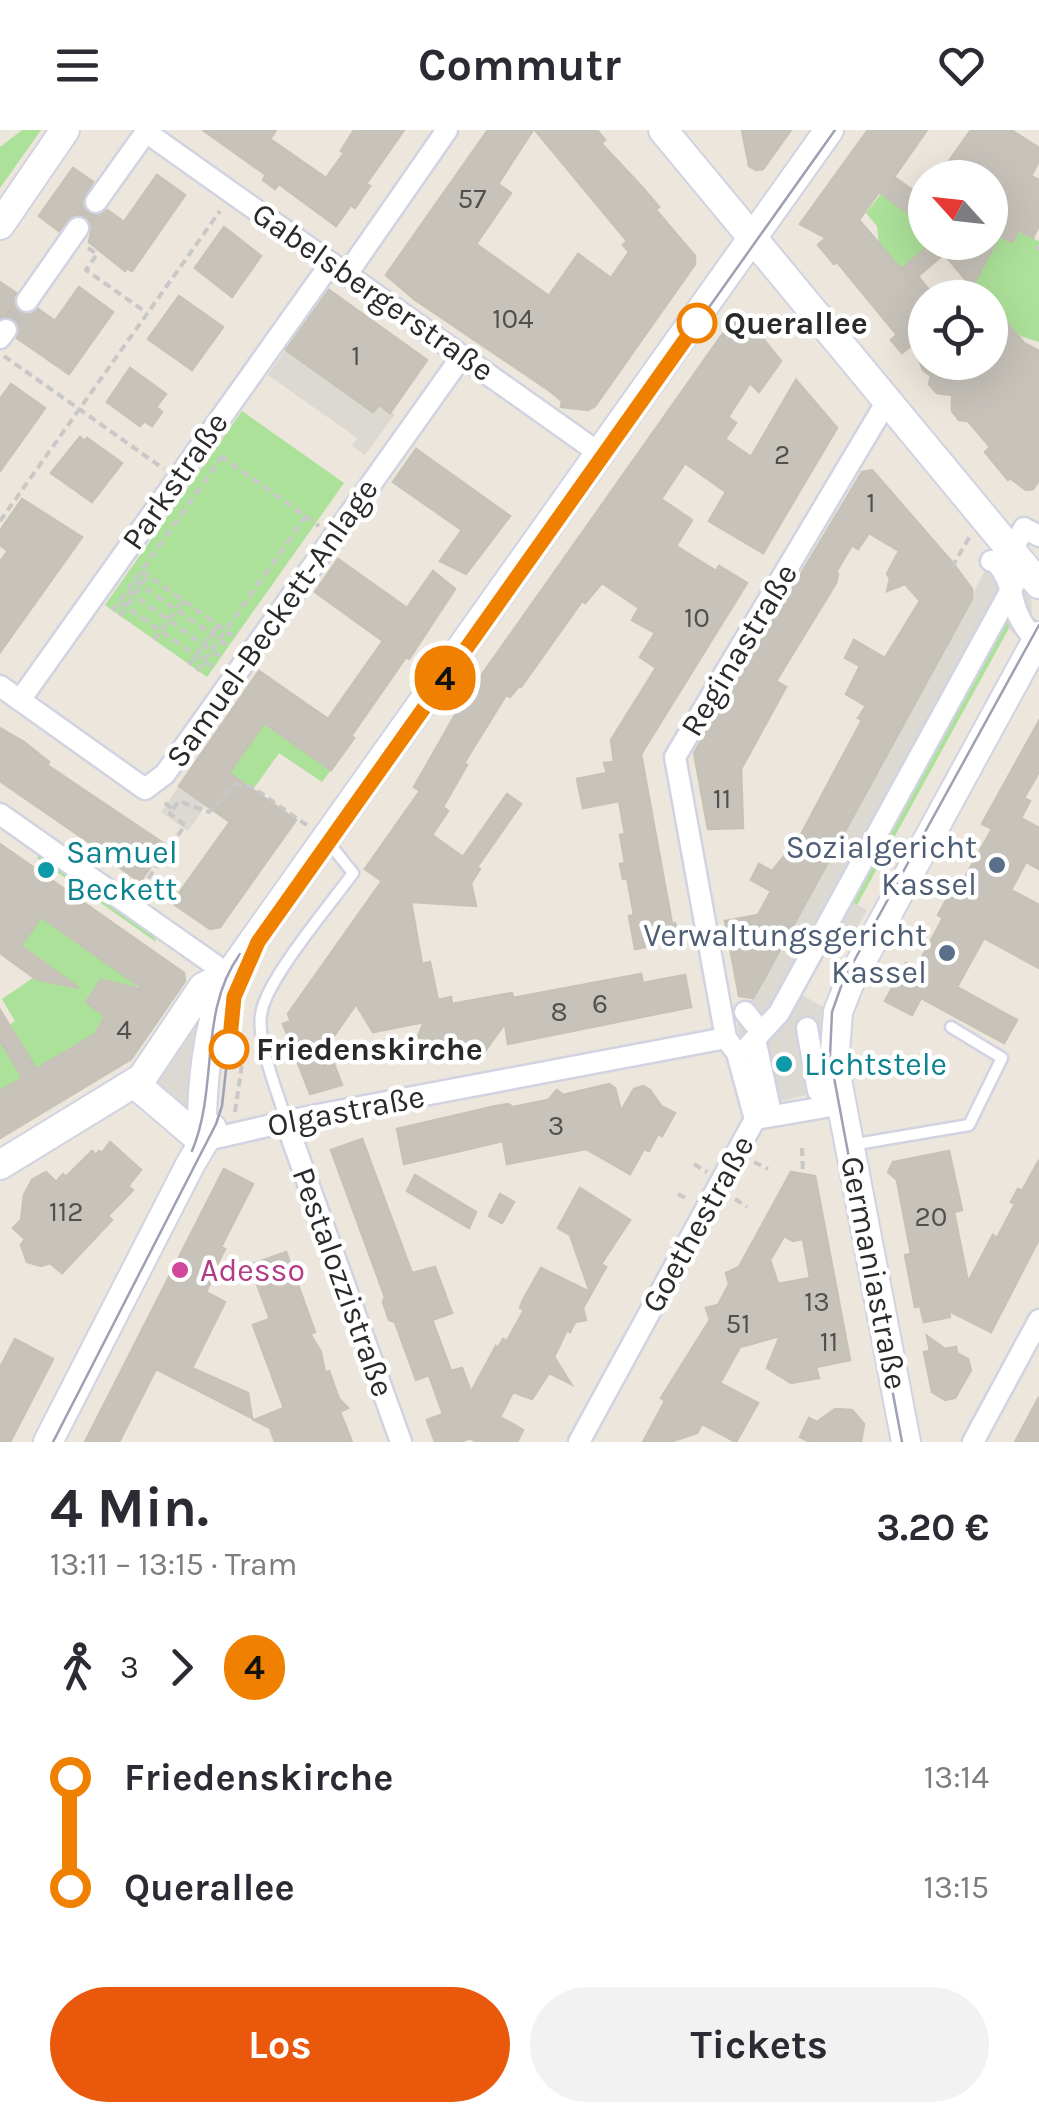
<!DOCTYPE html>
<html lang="de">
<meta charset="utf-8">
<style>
body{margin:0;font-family:Karla,sans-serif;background:#f2f2f3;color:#2b2b33;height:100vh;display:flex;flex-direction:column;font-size:38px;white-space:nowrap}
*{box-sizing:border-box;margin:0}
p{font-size:32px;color:#7c7c81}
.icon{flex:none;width:55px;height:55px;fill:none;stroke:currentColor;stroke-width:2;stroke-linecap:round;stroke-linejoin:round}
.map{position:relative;height:1312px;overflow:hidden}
.drawer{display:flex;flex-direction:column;background:#fff;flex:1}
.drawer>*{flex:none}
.badge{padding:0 20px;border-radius:32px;font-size:35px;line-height:65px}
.needle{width:65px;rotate:297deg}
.fabs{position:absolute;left:908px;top:30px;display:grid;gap:20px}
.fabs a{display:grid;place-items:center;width:100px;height:100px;border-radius:50%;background:#fff;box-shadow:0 10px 40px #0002;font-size:50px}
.map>.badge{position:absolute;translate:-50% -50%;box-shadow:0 0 0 5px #fff}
.legs{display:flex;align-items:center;gap:15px;height:110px;padding:0 50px;font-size:32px}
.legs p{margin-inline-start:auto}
.overview{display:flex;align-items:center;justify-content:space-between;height:170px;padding:0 50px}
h1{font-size:55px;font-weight:700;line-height:75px}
.action{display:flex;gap:20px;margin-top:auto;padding:20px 50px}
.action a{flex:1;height:115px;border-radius:60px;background:#ea580c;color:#fff;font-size:40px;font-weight:700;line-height:115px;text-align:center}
.action a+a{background:#f2f2f3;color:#2b2b33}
ul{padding:0 50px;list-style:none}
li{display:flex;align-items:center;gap:35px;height:110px;font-size:38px}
li i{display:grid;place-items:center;width:15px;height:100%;margin:0 12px;background:currentColor}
li i::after{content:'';width:25px;height:25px;margin:-12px;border:8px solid;border-radius:50%;background:#fff}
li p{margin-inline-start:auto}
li:first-child i{background:linear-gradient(#0000 50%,currentColor 0)}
li:last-child i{background:linear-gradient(currentColor 50%,#0000 0)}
header{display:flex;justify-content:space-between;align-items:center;height:130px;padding:0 50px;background:#fff;font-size:45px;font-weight:700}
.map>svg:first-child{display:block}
.green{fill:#ace199}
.plaza{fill:#dcd9d3}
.building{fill:#c7c3bb;stroke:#c7c2b6;stroke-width:2.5;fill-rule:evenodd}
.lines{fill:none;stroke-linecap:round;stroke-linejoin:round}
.street-tunnel{stroke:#c5c0b8;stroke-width:20;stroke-dasharray:20 10;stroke-linecap:butt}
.lane-casing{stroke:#d1d3e2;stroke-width:15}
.street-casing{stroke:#d1d3e2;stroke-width:25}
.secondary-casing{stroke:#d1d3e2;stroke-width:32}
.path{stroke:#c8c8c8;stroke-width:4;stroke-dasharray:8 5;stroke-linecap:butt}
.lane{stroke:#fff;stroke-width:10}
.street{stroke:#fff;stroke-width:20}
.secondary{stroke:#fff;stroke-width:28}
.tram{stroke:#9fa0b4;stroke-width:2.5}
.line-1-casing{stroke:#fff;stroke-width:22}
.line-1{stroke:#f08100;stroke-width:15}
.stop-1-dot{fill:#fff;stroke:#f08100;stroke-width:5}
.service-dot{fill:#5c6f8a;stroke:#fff;stroke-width:4}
.culture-dot{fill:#0f9aa8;stroke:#fff;stroke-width:4}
.hotel-dot{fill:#d1479c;stroke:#fff;stroke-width:4}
.labels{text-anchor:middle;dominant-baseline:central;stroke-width:9;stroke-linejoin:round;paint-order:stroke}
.number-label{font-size:28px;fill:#51504e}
.street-label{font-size:32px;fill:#2a2a2a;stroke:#fff}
.stop-label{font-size:32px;font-weight:bold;fill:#2a2a2a;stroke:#fff;text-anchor:start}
.service-label{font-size:32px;fill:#4e5e75;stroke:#fff;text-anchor:end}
.culture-label{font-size:32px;fill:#0d838f;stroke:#fff;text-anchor:start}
.hotel-label{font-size:32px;fill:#b23c85;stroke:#fff;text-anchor:start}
</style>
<header><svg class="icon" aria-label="menu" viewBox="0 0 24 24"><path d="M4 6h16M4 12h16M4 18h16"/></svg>Commutr<svg class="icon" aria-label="heart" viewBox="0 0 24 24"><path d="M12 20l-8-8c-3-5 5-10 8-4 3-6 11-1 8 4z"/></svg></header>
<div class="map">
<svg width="1039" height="1312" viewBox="0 0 1039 1312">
<rect width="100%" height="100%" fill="#ece6dc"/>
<g class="green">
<polygon points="22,0 41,0 0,58 0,17"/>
<polygon points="881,64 911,85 925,102 925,112 934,113 901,139 879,115 877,96 866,83"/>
<polygon points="1006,94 1039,111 1039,212 1020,206 990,174 990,168 984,167 972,157"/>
<polygon points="242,281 344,353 207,547 105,475"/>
<polygon points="1006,485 1014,489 857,775 849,770"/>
<polygon points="264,593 331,640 322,652 279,623 230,692 206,675"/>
<polygon points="40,724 154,805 156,812 37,728"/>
<polygon points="41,787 136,851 137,859 93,862 86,872 108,884 98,903 0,961 0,901 15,891 2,869 49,837 21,816"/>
</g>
<g class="plaza">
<polygon points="286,219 373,281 379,275 395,284 365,325 352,316 357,308 268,245"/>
<polygon points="996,421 1031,466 1032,487 1025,508 1008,499 1013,489 1006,485 850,771 867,780 854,803 837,794 800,864 827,879 823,924 813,963 769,974 754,963 737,896"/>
<polygon points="179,656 206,675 188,701 161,682"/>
<polygon points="202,874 188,987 150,953 160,938 167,936 191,900 191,892"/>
</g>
<g class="building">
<polygon points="203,0 276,0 270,9 326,48 344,23 341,21 354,0 404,0 366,54 370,56 355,78 351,75 336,96 279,54 275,59 263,50 266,45"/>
<polygon points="488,0 533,0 498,54 511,63 476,114 549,166 578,124 611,148 629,122 623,115 627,111 535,0 597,0 605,10 601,13 643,58 659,77 656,80 695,126 695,134 595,276 588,280 561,277 562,271 550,261 414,169 386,145"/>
<polygon points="742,0 791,0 763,39 756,40 749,36"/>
<polygon points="868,0 927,0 894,47 925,69 925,102 911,85 879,62 859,90 901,139 934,112 996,112 972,157 944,124 918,146 935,168 925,168 925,232 990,232 990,199 1003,188 1024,213 1039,221 1039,350 1033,359 1026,360 1010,348 1008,350 985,322 990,317 968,291 959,290 952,281 952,265 937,263 929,254 931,246 923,240 913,214 902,223 891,210 897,205 837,132 834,134 818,115 826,108 800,94"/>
<polygon points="971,0 1011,0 1039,18 1039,31 1031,46 1039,50 1039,95 1033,108 1019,100 1012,112 990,101 990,48 937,48"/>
<polygon points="73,38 93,52 82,72 84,79 94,85 107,80 124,92 157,45 185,65 132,141 127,138 125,141 89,112 92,98 85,86 71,86 59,101 39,86"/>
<polygon points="224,97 261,126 232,167 195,138"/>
<polygon points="0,152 16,163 14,176 25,184 38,179 55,191 79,157 113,182 69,244 17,208 20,201 15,190 0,188"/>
<polygon points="329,160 427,230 390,283 379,275 373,282 286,220"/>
<polygon points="179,166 223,197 192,240 148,209"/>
<polygon points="736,185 744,185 781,231 759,262 750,253 728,287 736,293 725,309 751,327 796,250 837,298 763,423 709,391 726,362 685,333 661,369 692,390 676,416 716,441 719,436 747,453 641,624 672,794 675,793 679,811 635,819 629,786 634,785 627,748 623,749 620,734 625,733 620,705 625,704 619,671 583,678 577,649 607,643 604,633 614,632 611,610 656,538 640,527 655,503 632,490 639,478 602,453 585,473 582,471 521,557 519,556 510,567 506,565 464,633 467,635 443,677 448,681 432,705 463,727 507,664 521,674 477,737 480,739 471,753 476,776 411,772 422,834 430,832 438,870 451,867 452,874 512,863 513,868 641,844 643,853 685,845 691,877 508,914 505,893 485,921 422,930 419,916 415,914 424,892 373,902 356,874 327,916 342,955 310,964 283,894 291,891 288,884 382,751 365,739 420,661 414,657 462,573"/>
<polygon points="130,238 166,264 156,277 162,282 152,296 144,291 140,296 107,272"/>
<polygon points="11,254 45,278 0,341 0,269"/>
<polygon points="80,307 85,311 87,308 122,333 92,372 51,343"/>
<polygon points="416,319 510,386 466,444 440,431 462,400 393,352"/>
<polygon points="872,340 952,432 972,459 972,469 764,849 753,868 739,866 725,791 758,785 771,761 751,750 759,734 772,741 785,725 789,727 862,590 858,588 866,576 846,564 860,536 845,528 854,510 885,528 920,471 905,454 887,461 890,448 887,444 899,421 869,403 858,419 852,415 836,442 838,444 836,453 776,551 786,557 741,639 743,698 708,699 694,623 862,342"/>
<polygon points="22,369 82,407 0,522 0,432 8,421 0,415 0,401"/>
<polygon points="338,429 407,478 433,441 455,459 409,529 406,527 351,606 354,608 331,640 264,593 229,643 296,690 220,797 210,799 172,773 230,692 179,656 259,541 328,589 383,511 315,462"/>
<polygon points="1039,591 1039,642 1024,668 1030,671 1021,688 1039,698 1039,739 1026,732 1011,760 1039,775 1039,838 984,808 957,857 1017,890 1004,913 921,868 912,885 885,871 906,833 916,838 943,788 938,785 959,747 964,749 992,699 982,694"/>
<polygon points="0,598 24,612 49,632 47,635 166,715 140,752 101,724 103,722 0,651"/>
<polygon points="0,714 184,843 185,851 131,929 0,1008 0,961 23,948 0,911 0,880 36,939 95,904 105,886 86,872 101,850 145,860 41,787 21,816 79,858 36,849 0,823"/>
<polygon points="609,954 615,958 621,981 634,959 643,956 650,960 661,976 675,983 662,1006 658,1004 649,1021 644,1019 630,1044 586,1019 507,1034 503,1011 404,1034 397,999 496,976 508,974 513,977 548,970 557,960 563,965"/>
<polygon points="362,1009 412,1143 435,1137 452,1183 432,1190 451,1241 462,1238 471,1262 496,1216 498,1218 503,1209 507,1211 524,1180 520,1178 523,1170 541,1138 590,1162 570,1105 558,1098 580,1058 630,1090 601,1134 606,1137 583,1178 586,1190 575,1192 570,1202 567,1200 554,1227 571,1254 549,1243 532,1269 513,1262 500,1287 523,1300 517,1312 477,1312 470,1308 460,1312 435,1312 427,1290 443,1284 429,1245 416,1250 395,1192 389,1190 383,1172 385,1167 331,1020"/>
<polygon points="110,1012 141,1040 128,1056 133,1060 108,1086 112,1090 62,1143 50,1133 41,1136 27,1132 21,1115 25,1109 13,1098 21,1090 24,1065 32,1050 46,1042 56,1052 63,1044 66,1047 92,1021 96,1025 99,1021 102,1023"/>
<polygon points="949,1021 962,1080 954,1082 968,1152 993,1105 997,1108 1015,1074 1011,1072 1018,1059 1022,1061 1039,1030 1039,1109 991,1202 949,1181 950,1187 924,1192 920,1176 915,1177 905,1125 911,1124 897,1050 888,1042 893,1032"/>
<polygon points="224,1039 253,1054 221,1117 225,1119 209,1150 212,1149 206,1162 225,1172 192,1238 248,1263 252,1288 156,1239 119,1312 85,1312"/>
<path d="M791,1042L815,1046L850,1230L816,1237L819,1248L791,1253L767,1238L780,1206L740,1217L720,1253L758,1273L736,1312L702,1294L697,1303L670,1312H643L665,1271L661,1268L710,1190L706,1178L718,1175L729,1154L726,1143L739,1137ZM784,1106L793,1111L803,1109L810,1148L778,1154L770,1130Z"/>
<polygon points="415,1045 476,1082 469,1098 407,1061"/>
<polygon points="500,1064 514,1072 502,1093 489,1086"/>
<polygon points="286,1122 315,1202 310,1204 321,1222 325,1243 329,1241 339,1269 348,1278 340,1282 352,1312 275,1312 270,1298 254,1290 284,1278 253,1195 270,1189 250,1135"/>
<polygon points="927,1206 945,1219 956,1217 957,1223 968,1229 971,1240 955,1268 945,1270 932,1262 924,1222 930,1221"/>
<polygon points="15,1209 53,1229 10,1312 0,1312 0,1238"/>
<polygon points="1039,1267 1039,1312 1015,1312"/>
<polygon points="835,1279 852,1280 864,1294 861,1312 810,1312 800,1307 809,1288 817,1292"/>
</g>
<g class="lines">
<g class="street-tunnel">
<polyline points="78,98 96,72"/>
<polyline points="6,200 27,171"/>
</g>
<g class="lane-casing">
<g id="lane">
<path d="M286,991C278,962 257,914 261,885C264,852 331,774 353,743L329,713"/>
<polyline points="851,1015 969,995 1002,928 951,897"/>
</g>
</g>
<g class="street-casing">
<g id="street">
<polyline points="96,72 146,2 599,323"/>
<polyline points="347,144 447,0"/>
<polyline points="27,171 78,98"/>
<polyline points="0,208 6,200"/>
<polyline points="1017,411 1024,398 1039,406"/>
<path d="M991,431H995C1016,453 1008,477 1028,501"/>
<polyline points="0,556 145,659 165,644 462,226"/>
<polyline points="20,570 331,133"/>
<polyline points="0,684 229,845"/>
<polyline points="745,882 761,902"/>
<polyline points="807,898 818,961"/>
<polyline points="755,909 769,974"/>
<polyline points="743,922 779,883 1018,447"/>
<polyline points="755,989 737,923 726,908 675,627 887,271"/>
<polyline points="755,989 843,974"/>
<polyline points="286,992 401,1312"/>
<polyline points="202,1011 307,987 726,908"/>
<polyline points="579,1312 755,989"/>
<polyline points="973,1312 1039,1190"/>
</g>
</g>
<g class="secondary-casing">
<g id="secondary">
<polyline points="663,0 1039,454"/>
<polyline points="0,95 65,0"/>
<polyline points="134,953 202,1011"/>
<path d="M202,1011C201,958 207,894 229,845L829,0"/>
<polyline points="0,1035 142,948 203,857 229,845"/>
<polyline points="48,1312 191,1033 212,998"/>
<polyline points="906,1312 834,934 838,882 849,854 1039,506"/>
</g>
</g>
<g class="path">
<polyline points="88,118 97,124 86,140 147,183"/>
<polyline points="1037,120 1039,116"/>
<polyline points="4,226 164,339"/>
<polyline points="221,326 319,396"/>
<polyline points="0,391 220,81"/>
<polyline points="952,437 970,406"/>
<polyline points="142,441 236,508"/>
<polyline points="135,451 230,517"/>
<polyline points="128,461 222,528"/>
<polyline points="120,472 215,539"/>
<polyline points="113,481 222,327"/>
<polyline points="120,486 148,445"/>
<polyline points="154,510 183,470"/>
<polyline points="189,535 218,495"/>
<polyline points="197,541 306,386"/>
<polyline points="173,679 179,671 209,682 236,654 252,657 308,696"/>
<polyline points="141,759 185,695 170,684 173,679 162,671"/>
<polyline points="235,982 246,907"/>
<polyline points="802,1018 803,1044"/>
<polyline points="754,1032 768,1039"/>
<polyline points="694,1034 707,1042"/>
<polyline points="678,1064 689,1070"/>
<polyline points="735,1069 747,1077"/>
</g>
<use href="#lane" class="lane"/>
<use href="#street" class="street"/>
<use href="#secondary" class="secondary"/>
<g class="tram">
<path d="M192,1021C219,957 198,882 240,824"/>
<polyline points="53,1312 216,994 222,976 234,867 258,812 835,0"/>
<polyline points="902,1312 830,926 832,882 843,851 1039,495"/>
</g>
</g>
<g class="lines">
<g class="line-1-casing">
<polyline id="line-1" points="229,919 234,867 258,812 697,193"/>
</g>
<use href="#line-1" class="line-1"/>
</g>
<g class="stop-1-dot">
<circle cx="697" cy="193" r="18"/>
<circle cx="229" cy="919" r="18"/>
</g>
<g class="service-dot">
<circle cx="997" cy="735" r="10"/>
<circle cx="947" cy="823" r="10"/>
</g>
<g class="culture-dot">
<circle cx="46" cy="740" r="10"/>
<circle cx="784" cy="934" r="10"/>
</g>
<circle class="hotel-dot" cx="180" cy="1140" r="10"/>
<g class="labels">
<g class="number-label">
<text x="472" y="68">57</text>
<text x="513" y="188">104</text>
<text x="356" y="225">1</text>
<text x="782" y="324">2</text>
<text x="871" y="372">1</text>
<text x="697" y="487">10</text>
<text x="722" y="668">11</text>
<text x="600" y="873">6</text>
<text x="559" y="881">8</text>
<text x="124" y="899">4</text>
<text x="556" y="995">3</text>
<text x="66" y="1081">112</text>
<text x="931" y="1086">20</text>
<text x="817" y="1171">13</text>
<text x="738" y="1193">51</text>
<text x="829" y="1211">11</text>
</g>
<g class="street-label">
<text transform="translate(373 162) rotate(35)">Gabelsbergerstraße</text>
<text transform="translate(175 351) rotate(-55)">Parkstraße</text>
<text transform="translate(272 493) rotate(-55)">Samuel-Beckett-Anlage</text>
<text transform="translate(739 520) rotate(-59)">Reginastraße</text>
<text transform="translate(346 981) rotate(-11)">Olgastraße</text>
<text transform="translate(698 1094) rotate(-61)">Goethestraße</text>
<text transform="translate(874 1143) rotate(79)">Germaniastraße</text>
<text transform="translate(343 1152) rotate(70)">Pestalozzistraße</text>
</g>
<g class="stop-label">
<text x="724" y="193">Querallee</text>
<text x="256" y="919">Friedenskirche</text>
</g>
<g class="service-label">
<text x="977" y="717">Sozialgericht<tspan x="977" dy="37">Kassel</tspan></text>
<text x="927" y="805">Verwaltungsgericht<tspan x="927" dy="37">Kassel</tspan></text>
</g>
<g class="culture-label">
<text x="66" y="722">Samuel<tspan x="66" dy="37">Beckett</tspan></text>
<text x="804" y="934">Lichtstele</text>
</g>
<g class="hotel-label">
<text x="200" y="1140">Adesso</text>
</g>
</g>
</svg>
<div class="fabs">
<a><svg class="needle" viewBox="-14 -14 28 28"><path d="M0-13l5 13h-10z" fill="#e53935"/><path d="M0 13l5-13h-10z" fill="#7c7c81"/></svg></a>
<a><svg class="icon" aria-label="locate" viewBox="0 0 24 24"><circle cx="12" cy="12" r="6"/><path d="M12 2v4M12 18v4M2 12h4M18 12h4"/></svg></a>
</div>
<b class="badge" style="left:445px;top:548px;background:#f08100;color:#111">4</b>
</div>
<section class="drawer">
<div class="overview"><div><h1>4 Min.</h1><p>13:11 – 13:15 · Tram</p></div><b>3.20 €</b></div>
<div class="legs"><svg class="icon" aria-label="walk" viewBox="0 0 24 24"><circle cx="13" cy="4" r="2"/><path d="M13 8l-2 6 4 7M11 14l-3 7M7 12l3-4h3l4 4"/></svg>3<svg class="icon" aria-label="forward" viewBox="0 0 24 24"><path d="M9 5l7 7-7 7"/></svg><b class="badge" style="background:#f08100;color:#111">4</b></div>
<ul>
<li><i style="color:#f08100"></i><b>Friedenskirche</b><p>13:14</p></li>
<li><i style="color:#f08100"></i><b>Querallee</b><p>13:15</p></li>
</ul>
<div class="action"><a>Los</a><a>Tickets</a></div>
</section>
